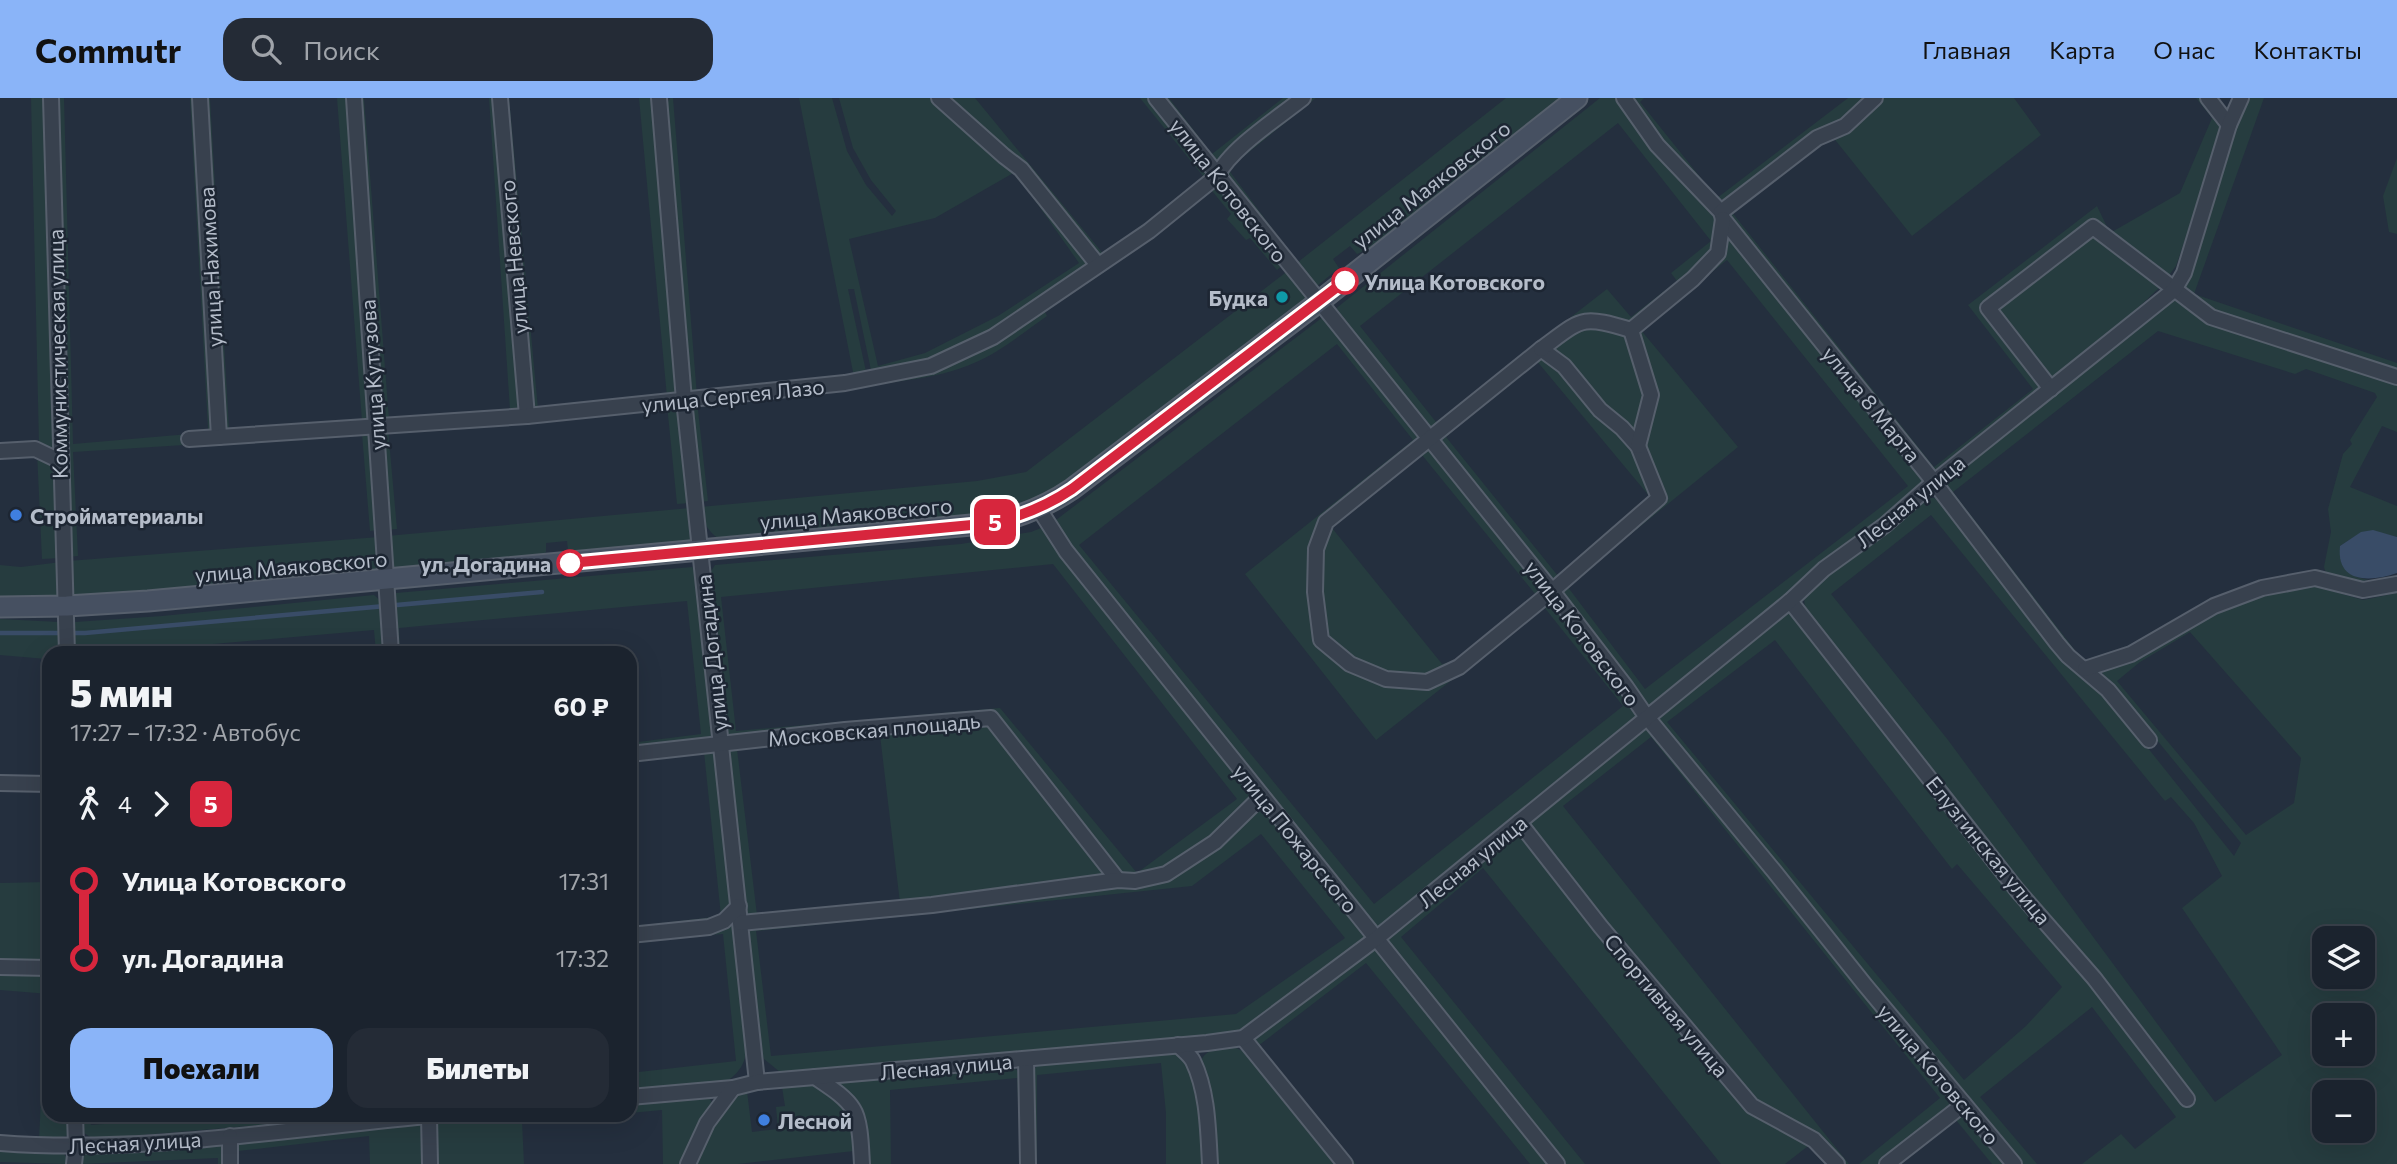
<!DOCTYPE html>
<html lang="ru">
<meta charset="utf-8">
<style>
body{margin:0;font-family:Commissioner,sans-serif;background:#242b36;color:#f1f3f6;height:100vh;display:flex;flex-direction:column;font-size:26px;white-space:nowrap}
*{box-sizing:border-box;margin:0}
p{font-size:23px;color:#a0a4aa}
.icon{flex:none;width:38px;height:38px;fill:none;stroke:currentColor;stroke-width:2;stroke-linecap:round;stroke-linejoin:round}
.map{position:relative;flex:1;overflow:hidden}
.sheet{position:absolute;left:42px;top:548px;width:595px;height:476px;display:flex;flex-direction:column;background:#1b232e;border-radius:21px;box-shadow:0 7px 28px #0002,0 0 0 2px #39404a}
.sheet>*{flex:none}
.badge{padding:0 14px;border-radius:10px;font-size:24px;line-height:46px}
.fabs{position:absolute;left:2312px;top:828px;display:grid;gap:14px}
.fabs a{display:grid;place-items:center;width:63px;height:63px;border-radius:14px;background:#1b232e;box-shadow:0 7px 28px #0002,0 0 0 2px #39404a;font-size:35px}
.map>.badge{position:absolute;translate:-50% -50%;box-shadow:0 0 0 4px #fff}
.legs{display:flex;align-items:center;gap:10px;height:77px;padding:0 28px;font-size:23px}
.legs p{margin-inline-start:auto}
.headline{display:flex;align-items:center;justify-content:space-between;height:119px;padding:0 28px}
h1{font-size:38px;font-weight:800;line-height:52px}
.cta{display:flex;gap:14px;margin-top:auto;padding:14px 28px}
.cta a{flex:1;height:80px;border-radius:21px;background:#8ab4f8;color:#111;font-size:28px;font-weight:800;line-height:80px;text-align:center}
.cta a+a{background:#242b36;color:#f1f3f6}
ul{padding:0 28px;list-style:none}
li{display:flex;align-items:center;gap:24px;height:77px;font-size:26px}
li i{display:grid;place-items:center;width:10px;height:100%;margin:0 9px;background:currentColor}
li i::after{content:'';width:18px;height:18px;margin:-9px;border:5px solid;border-radius:50%;background:#1b232e}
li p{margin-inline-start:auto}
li:first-child i{background:linear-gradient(#0000 50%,currentColor 0)}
li:last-child i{background:linear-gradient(currentColor 50%,#0000 0)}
header{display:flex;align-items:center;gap:42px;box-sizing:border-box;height:98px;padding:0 35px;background:#8ab4f8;color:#111}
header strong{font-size:33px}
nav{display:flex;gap:38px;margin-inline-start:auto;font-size:24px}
.search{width:490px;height:63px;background:#242b36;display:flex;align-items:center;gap:18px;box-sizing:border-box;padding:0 24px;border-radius:21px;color:#a0a4aa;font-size:26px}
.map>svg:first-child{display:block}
.green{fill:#263c3f;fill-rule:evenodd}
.water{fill:#394c67}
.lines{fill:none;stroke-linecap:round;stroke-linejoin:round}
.stream{stroke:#394c67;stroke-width:4.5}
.street-casing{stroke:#565f6c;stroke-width:18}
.secondary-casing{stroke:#565f6c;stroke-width:23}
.street{stroke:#38414e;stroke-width:14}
.secondary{stroke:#465061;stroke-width:19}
.line-1-casing{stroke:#fff;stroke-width:16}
.line-1{stroke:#d7263d;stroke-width:10}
.stop-1-dot{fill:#fff;stroke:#d7263d;stroke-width:3.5}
.culture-dot{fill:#0f9aa8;stroke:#1d2633;stroke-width:2.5}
.shop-dot{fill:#3f7fe0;stroke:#1d2633;stroke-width:2.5}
.labels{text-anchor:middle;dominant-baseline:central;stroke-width:5;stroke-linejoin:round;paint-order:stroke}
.street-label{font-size:21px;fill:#b4bcc9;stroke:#1d2633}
.stop-label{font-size:21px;font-weight:bold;fill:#b4bcc9;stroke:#1d2633;text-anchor:start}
.poi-label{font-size:21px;font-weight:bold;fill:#b4bcc9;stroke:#1d2633;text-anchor:start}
</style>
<header>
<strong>Commutr</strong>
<div class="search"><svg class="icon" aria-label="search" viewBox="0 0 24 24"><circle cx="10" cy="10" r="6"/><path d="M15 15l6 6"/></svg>Поиск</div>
<nav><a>Главная</a><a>Карта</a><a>О нас</a><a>Контакты</a></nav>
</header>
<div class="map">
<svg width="2397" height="1066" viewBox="0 0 2397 1066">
<rect width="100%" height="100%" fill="#242f3e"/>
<g class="green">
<polygon points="31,0 47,0 56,355 39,346"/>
<polygon points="55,0 64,0 73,346 189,336 208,331 190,0 198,0 217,336 371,333 378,432 370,433 362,336 73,354 78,458 67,459"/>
<polygon points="203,0 210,0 229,331 362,323 337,0 351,0 371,327 221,336"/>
<polygon points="356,0 364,0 389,321 510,312 489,0 497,0 524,315 378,327"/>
<polygon points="502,0 509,0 538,311 667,299 639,0 654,0 679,300 530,315"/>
<polygon points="670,0 673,0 697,298 689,299 665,10"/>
<path d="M799,0H832L847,53L866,87L892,118L896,113L871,82L853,50L839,0H936L1019,72L1093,166L993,236L930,265L872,277L854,191H848L867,278L701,298L854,279ZM1015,74L1079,165L998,218L925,255L878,268L849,141L935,120Z"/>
<polygon points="943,0 975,0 1105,158 1098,163 1023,69"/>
<polygon points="1140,0 1151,0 1212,79 1207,83"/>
<polygon points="1161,0 1169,0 1212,56 1283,0 1298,0 1215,70"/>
<polygon points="1308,0 1316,0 1228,71 1294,160 1222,75 1223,70"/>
<polygon points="1506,0 1566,0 1378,147 1357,156 1350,148 1333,161 1339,170 1317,188 1310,188 1293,168"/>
<path d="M1600,0H1618L1717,117L1715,153L1631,229L1596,219L1432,337L1334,212ZM1618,25L1711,143L1671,175L1677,183L1631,219L1607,191L1436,324L1360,228Z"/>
<polygon points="1632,0 1644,0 1640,4 1717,100 1848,0 1867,0 1843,23 1727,103 1717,100 1663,45"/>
<polygon points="1884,0 2014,0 2041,37 1912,138 1832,38"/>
<polygon points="2196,0 2203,0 2224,26 2176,168 2160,189 2123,224 1936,376 1731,123 1731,113 1934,369 2033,291 1968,207 2097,108 2110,135 2180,95 2212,20"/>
<polygon points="2247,0 2264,0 2194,196 2397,265 2397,275 2213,215 2189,196 2184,188 2235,29"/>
<polygon points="2397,60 2397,136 2389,134 2383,98"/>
<path d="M1215,83L1283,167L1277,172L1250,140L1246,142L1227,121L1231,116L1208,88L1044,212L1047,218C1024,234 1000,254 974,265C933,283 885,284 842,290L870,284L995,241Z"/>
<path d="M1725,128L1923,379L1922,391L1648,612L1557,494L1663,400L1641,347L1654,297L1634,233L1695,184ZM1727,162L1908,388L1645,591L1567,488L1738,349L1640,231Z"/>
<path d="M1289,172L1305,192L1308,203L1074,382L1016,413L723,444C708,434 704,426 700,409L977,383L1026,374Z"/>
<path d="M2177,200L2397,284V334L2382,328L2350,389L2397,408V439C2366,432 2367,430 2340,448L2357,479L2369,482C2353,485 2341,481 2326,475L2324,469L2331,434L2328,411L2343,356L2352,346L2350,342L2377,299L2375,295L2306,271L2295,276L2158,233L1953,394L2084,564L2072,554L1945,391V385L2036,308L2169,203Z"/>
<path d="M1327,216L1424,340L1323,421L1319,543L1350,570L1427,588L1552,497L1641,617L1376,833L1052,425ZM1337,246L1413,342L1245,476L1376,642L1544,509L1623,608L1374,806L1079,447Z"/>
<polygon points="1578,228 1628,235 1648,296 1637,342 1547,251"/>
<path d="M1541,254L1635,350L1655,399L1553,489L1435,341ZM1536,262L1650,399L1558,478L1446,339Z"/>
<polygon points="697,303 708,403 700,404 690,304"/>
<polygon points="680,305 690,405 677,406 667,307"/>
<polygon points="388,331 397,431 385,432 378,332"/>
<path d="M1430,347L1548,493L1456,567L1425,580L1387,578L1353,564L1325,541L1318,452L1329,425ZM1422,357L1536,497L1459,562L1442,566L1332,430Z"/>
<polygon points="37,354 58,367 61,460 42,461"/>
<path d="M1926,399L1941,401L2104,595L2234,758L2241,745L2103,576L2101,571L2216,513L2264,496L2311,487L2363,502L2397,495V1066H2082L2121,1036L2135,1051L2176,1019L2092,909L1980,999L2037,1066H2021L1653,620L1784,514L1797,519L2021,790L1805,513L1804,497L1829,473ZM1931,417L2165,703L2171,699L2194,725L2222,778L2182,810L2282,957L2215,1004L1948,642L1831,496ZM2190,534L2301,660L2294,705L2246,737L2117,583L2140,564ZM1775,542L1952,771L1957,766L2062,889L2026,928L1964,982L1667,624ZM2324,840H2362V878H2324ZM2324,917H2362V956H2324ZM2324,994H2362V1032H2324Z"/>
<polygon points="690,410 692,435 688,447 578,458 568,452 567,443 546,445 546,454 536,462 394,474 389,466 387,438"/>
<path d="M1046,428L1255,696L1212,741L1164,773L1120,778L993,617L726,640L710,475L715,467L961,446L1031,434ZM1053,466L1237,701L1137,775L1000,610L736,633L721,499Z"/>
<polygon points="379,439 381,466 377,476 73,500 68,463"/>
<polygon points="61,464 60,501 0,503 0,467 21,469"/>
<path d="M692,469L699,477L747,949C745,966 740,974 726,984L630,992V975L736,963L723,836L630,843V829L721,818L704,654L630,661V645L701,636L687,503L399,530L400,555H395L391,505L396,495Z"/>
<polygon points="374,497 384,506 387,555 376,555 374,532 110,555 75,555 75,524 162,518"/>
<polygon points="0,521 59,524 60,555 49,555 49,647 47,561 0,557"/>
<path d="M989,624L1112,780L933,804L747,821L727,648ZM880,637L900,805L757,817L737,651Z"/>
<polygon points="1647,625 1959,1006 1882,1066 1859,1066 1940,1000 1651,639 1563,708 1849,1066 1843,1066 1753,1003 1604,828 1526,723"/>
<path d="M1261,703L1368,838L1239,933L1223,938L816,973L780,974L764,961L759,948L748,828L1167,779ZM1261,736L1345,840L1236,916L771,958L756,833L1192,788Z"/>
<polygon points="49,726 49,896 0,892 0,785 48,784"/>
<polygon points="1518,730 1753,1012 1812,1045 1785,1066 1721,1066 1483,770 1401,839 1585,1066 1560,1066 1383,842"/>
<polygon points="1376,847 1553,1066 1530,1066 1366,865 1258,948 1356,1066 1350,1066 1256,950 1253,940"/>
<path d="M1234,949L1245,954L1260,967L1340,1066H1215L1201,963C1207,949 1220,951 1234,949Z"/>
<path d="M1170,953C1204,959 1202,1038 1204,1066H1166V1015L1161,965L1037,977V1066H1032V974L1037,968Z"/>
<polygon points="1008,969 1017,972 1023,979 1025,1066 1021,1066 1017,980 890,992 891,1066 867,1066 865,1040 834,985"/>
<path d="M812,986C843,996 854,1023 854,1053L738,1066H695L711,1031L740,994L747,993L752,1034L778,1031L776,1009L785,1008L782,989Z"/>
<polygon points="709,998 712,1005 695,1030 681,1066 663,1066 662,1012 630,1015 630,1004"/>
<polygon points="41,1000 49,1001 49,1017 69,1017 70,1036 57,1042 39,1042"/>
<polygon points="1963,1010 2009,1066 1992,1066 1956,1022 1901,1066 1892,1066"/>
<polygon points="81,1017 90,1017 91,1027 216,1017 380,1017 94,1041 82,1034"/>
<polygon points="494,1017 601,1017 522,1023 524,1066 436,1066 435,1024 439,1022"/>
<polygon points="423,1025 424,1066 370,1066 369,1038 238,1053 238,1066 233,1066 237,1047 244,1041"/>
<polygon points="218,1045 225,1051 225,1066 218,1066 218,1060 80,1066 81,1055"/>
<polygon points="0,1049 62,1053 66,1059 68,1066 0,1064"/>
</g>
<path class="water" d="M2373,432L2397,439V475C2371,484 2336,486 2340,448L2361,434Z"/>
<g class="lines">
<polyline class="stream" points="0,535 85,535 542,494"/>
<g class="street-casing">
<g id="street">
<polyline points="51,0 67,555"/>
<polyline points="200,0 219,339"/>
<polyline points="354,0 391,555"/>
<polyline points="500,0 527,318"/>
<polyline points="659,0 684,302 757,984"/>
<polyline points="939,0 1004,58 1021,71 1098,167"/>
<polyline points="1156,0 1552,493 1626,589 1646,618 1774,773 1865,887 2014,1066"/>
<polyline points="1624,0 1657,47 1721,114 1723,121 1934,384 2057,545 2068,558 2108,592 2149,642"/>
<polyline points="2208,0 2229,27"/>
<polyline points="1721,114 1817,40 1845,28 1875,0"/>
<polygon points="1541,251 1564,268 1600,312 1622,330 1638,348 1659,400 1552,493 1459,569 1427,584 1386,581 1350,566 1321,542 1315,494 1316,451 1326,424"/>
<path d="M1541,251C1583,220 1580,217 1631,232"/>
<polyline points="2051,291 1988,210 2093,129 2211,219 2397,279"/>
<path d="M189,341L527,318L845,285L931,268L993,239L1149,133L1217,78C1231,50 1278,20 1303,0"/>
<polyline points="1638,348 1651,297 1631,232 1693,181 1718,155 1723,121"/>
<polyline points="0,353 35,351 60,363"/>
<polyline points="1039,411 1066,453 1557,1066"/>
<polyline points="1790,503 2017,792 2094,880 2187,1001"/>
<polyline points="2085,571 2131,556 2214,508 2262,490 2315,480 2363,492 2397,486"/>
<polyline points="630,656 845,632 991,620 1118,782"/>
<polyline points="0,685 49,686"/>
<polyline points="1519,724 1601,829 1752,1008 1814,1042 1837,1066"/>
<polyline points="741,825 932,807 1118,782 1135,783 1166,776 1215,744 1262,698"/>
<polyline points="630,837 709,829 724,823 739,808"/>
<polyline points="0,869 49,870"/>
<polyline points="1243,940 1345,1066"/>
<path d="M1178,947C1183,952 1190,957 1193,963C1208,994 1208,1032 1210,1066"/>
<polyline points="1026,961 1028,1066"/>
<path d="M815,979C828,988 845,998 853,1011C861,1023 861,1052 862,1066"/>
<polyline points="630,999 733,990 757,984 815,979 1207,945 1243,940 1377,840 1790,503 1824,471 1885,427 1934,384 2174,192 2184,175 2229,27 2241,0"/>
<polyline points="429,1018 430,1066"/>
<path d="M0,1045C144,1056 294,1030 437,1017"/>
<polyline points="74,1066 76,1048 75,1017"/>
<polyline points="230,1066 230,1038"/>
<polyline points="688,1066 707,1025 733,990"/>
<polyline points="1887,1066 1964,1006"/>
</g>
</g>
<g class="secondary-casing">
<path id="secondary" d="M0,509L67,508L148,503L993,425C1022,418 1047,408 1072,391L1320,203L1577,0"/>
</g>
<use href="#street" class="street"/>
<use href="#secondary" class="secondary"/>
</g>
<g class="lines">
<g class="line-1-casing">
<path id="line-1" d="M570,465L993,425C1022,418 1047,408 1072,391L1345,183"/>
</g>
<use href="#line-1" class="line-1"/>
</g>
<g class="stop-1-dot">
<circle cx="1345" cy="183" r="12"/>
<circle cx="570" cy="465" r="12"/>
</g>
<circle class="culture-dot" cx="1282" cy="199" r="7"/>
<g class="shop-dot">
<circle cx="16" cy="417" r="7"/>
<circle cx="764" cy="1022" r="7"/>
</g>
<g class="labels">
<g class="street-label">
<text transform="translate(1431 86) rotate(-38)">улица Маяковского</text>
<text transform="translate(1229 92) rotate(52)">улица Котовского</text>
<text transform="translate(513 159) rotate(-95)">улица Невского</text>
<text transform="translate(210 169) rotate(-93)">улица Нахимова</text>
<text transform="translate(57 256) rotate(-91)">Коммунистическая улица</text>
<text transform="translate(372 277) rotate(-94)">улица Кутузова</text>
<text transform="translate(733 297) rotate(-6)">улица Сергея Лазо</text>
<text transform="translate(1872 306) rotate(51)">улица 8 Марта</text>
<text transform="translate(1910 403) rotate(-39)">Лесная улица</text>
<text transform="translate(856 415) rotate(-5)">улица Маяковского</text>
<text transform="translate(291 468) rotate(-5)">улица Маяковского</text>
<text transform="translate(1583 535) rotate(53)">улица Котовского</text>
<text transform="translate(711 555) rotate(-96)">улица Догадина</text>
<text transform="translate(874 631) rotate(-5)">Московская площадь</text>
<text transform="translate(1296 740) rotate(51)">улица Пожарского</text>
<text transform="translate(1989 752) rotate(51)">Елузгинская улица</text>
<text transform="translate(1472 763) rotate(-39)">Лесная улица</text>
<text transform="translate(1667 907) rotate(50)">Спортивная улица</text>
<text transform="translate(946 968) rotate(-5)">Лесная улица</text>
<text transform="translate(1939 976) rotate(50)">улица Котовского</text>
<text transform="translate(135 1044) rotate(-3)">Лесная улица</text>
</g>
<g class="stop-label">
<text x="1364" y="183">Улица Котовского</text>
<text x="551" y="465" text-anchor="end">ул. Догадина</text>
</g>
<g class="poi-label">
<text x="1268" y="199" text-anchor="end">Будка</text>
<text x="30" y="417">Стройматериалы</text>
<text x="778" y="1022">Лесной</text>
</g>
</g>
</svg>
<div class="fabs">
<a><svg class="icon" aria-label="layers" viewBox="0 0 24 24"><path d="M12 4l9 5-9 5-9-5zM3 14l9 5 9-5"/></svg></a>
<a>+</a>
<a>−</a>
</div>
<b class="badge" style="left:995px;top:424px;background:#d7263d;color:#fff">5</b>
<section class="sheet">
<div class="headline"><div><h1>5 мин</h1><p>17:27 – 17:32 · Автобус</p></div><b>60 ₽</b></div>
<div class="legs"><svg class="icon" aria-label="walk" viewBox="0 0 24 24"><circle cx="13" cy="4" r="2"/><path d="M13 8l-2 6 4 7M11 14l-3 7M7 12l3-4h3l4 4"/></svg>4<svg class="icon" aria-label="forward" viewBox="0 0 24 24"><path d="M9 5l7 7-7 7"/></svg><b class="badge" style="background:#d7263d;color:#fff">5</b></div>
<ul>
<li><i style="color:#d7263d"></i><b>Улица Котовского</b><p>17:31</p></li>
<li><i style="color:#d7263d"></i><b>ул. Догадина</b><p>17:32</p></li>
</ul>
<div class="cta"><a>Поехали</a><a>Билеты</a></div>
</section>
</div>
